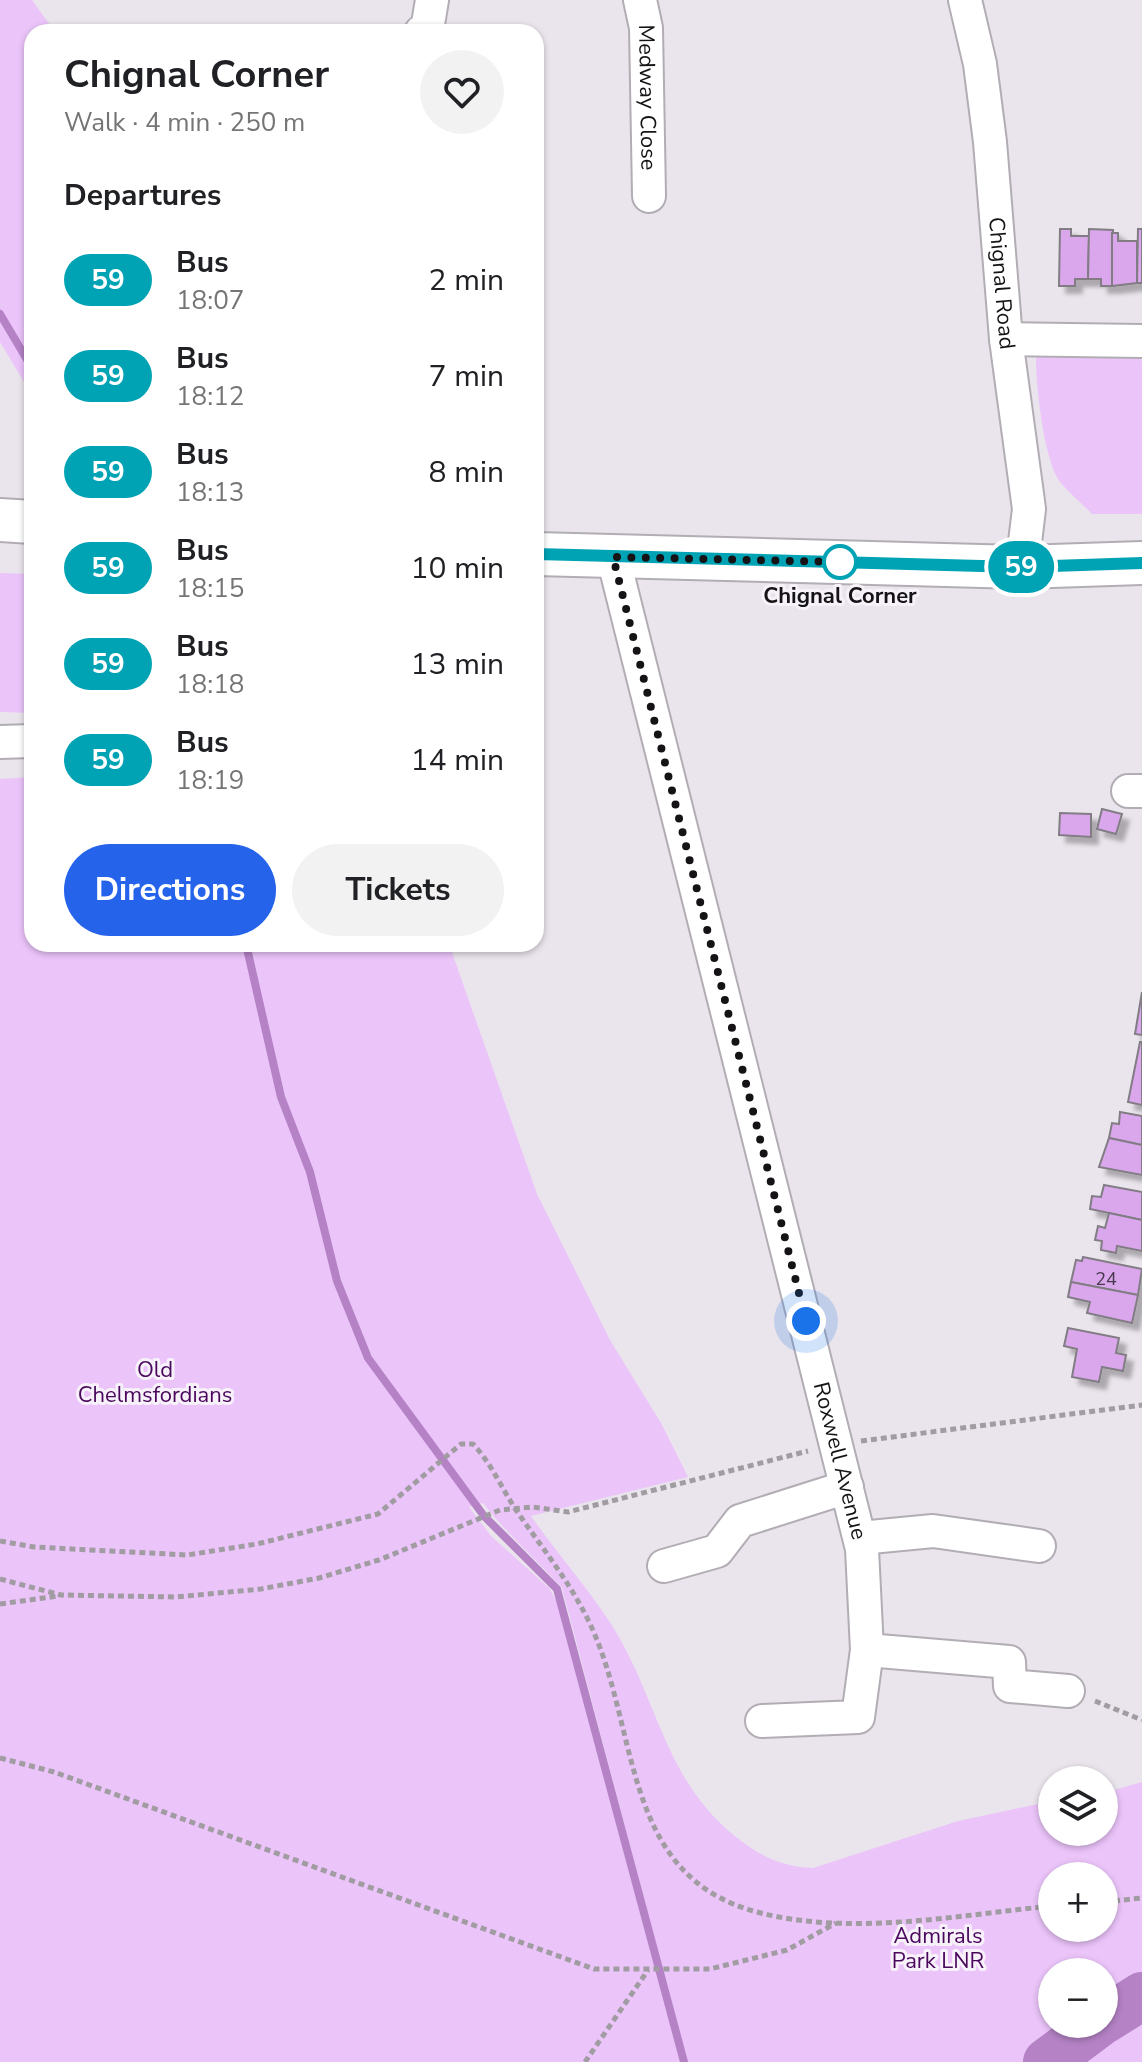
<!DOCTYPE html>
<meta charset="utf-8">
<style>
body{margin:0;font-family:"Nunito Sans",sans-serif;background:#f2f2f2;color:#202124;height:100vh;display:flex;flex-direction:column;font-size:30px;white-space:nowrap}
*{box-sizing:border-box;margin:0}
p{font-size:26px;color:#757577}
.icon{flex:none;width:44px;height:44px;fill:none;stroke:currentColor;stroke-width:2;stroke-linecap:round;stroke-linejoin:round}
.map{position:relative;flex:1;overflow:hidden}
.drawer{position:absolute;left:24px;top:24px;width:520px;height:928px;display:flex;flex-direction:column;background:#fff;border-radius:24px;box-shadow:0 2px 6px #0004}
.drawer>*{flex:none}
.badge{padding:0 16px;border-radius:26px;font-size:28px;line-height:52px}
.buttons{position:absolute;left:1038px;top:1766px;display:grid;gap:16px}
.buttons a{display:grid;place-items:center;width:80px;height:80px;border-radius:50%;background:#fff;box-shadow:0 2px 6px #0004;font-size:40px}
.you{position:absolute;width:40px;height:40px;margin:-20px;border:6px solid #fff;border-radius:50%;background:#1a73e8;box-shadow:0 0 0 12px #1a73e833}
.map>.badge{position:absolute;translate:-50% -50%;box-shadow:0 0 0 4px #fff}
h2{padding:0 40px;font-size:30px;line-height:72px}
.round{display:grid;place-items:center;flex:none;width:84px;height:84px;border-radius:42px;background:#f2f2f2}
.headline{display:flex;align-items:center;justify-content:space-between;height:136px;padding:0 40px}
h1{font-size:38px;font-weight:700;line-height:60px}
.primary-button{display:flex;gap:16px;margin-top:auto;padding:16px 40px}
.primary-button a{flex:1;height:92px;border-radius:48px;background:#2563eb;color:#fff;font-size:32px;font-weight:700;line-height:92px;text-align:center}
.primary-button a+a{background:#f2f2f2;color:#202124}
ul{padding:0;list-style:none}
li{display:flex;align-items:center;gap:24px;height:96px;padding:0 40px}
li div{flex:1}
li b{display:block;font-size:30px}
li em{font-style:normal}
li .badge{min-width:88px;font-weight:700;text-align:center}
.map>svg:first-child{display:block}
.green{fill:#ebc4fa;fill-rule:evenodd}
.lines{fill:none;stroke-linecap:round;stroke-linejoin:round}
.stream{stroke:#b482c5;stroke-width:8}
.river{stroke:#b482c5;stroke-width:48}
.building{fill:#daa7ed;stroke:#827d84;stroke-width:2;filter:url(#shadow)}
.minor-casing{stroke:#b2adb4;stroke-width:36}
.major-casing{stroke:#b2adb4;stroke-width:46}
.path{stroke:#a09ca1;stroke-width:5;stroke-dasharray:6 4;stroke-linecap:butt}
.minor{stroke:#fff;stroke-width:32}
.major{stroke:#fff;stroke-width:42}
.line-casing{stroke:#fff;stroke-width:18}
.line{stroke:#00a3b4;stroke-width:12}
.walk{stroke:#151316;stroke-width:8;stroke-dasharray:0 14.4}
.stop-dot{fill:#fff;stroke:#00a3b4;stroke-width:4}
.labels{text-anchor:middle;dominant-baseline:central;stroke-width:6;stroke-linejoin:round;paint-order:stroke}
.number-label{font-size:18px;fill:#46384c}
.street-label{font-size:22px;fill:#151316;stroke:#f7f2f9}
.stop-label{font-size:22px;font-weight:bold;fill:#151316;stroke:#f7f2f9}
.park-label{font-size:22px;fill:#4a075d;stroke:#f7f2f9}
</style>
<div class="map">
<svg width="1142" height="2062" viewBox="0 0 1142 2062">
<defs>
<filter id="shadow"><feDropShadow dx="7" dy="7" stdDeviation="2" flood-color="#0004"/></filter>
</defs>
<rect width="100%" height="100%" fill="#eae5ec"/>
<g class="green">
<polygon points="0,0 32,0 55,32 32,32 32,395 0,342"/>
<path d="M1046,350L1139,354L1142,362V514H1092C1082,503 1070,494 1061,483C1044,462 1036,386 1036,359Z"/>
<polygon points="0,573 32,574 32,713 0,712"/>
<path d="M32,777V944H449L537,1194L610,1340L661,1423L688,1477L531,1516C556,1552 587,1587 611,1624C658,1697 663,1779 736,1837C760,1856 782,1867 813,1868L958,1821L1052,1801V1832H1104V1793L1142,1782V2062H687L562,1588C535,1558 507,1534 483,1503L469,1507L491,1536L549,1588L557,1602L680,2062H0V779ZM1052,1876H1104V1928H1052ZM1104,1972V2024H1052V1972Z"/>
</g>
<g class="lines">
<g class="stream">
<polyline points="0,314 32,368"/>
<polyline points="246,944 281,1097 310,1172 337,1281 368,1358 484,1516 557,1589 684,2062"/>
</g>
<g class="river">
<polyline points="1104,2020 1142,1996"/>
<polyline points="1047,2062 1098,2024"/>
</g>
</g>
<g class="building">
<polygon points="1060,229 1071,229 1071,236 1089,236 1088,279 1075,279 1075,286 1059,286"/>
<polygon points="1089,229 1113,230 1112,286 1101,286 1101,279 1088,279"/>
<polygon points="1138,229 1142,229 1142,283 1137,283"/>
<polygon points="1112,233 1118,233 1118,241 1137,241 1137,283 1112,286"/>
<polygon points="1102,809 1122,814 1116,834 1097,829"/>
<polygon points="1060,813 1091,814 1091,837 1059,835"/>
<polygon points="1142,992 1142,1035 1135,1034"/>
<polygon points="1140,1042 1142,1042 1142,1105 1128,1102"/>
<polygon points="1120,1112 1142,1116 1142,1145 1109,1138 1112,1123 1119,1124"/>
<polygon points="1109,1138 1142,1145 1142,1175 1099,1167"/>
<polygon points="1104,1185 1142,1192 1142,1220 1090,1209 1092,1196 1101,1197"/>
<polygon points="1109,1213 1142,1220 1142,1251 1117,1246 1116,1253 1101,1250 1102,1241 1095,1240 1098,1226 1105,1228"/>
<polygon points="1083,1257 1142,1269 1138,1295 1071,1282 1076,1260 1082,1261"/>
<polygon points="1071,1282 1138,1295 1132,1323 1087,1313 1090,1302 1068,1297"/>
<polygon points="1068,1328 1119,1338 1116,1353 1126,1355 1123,1371 1102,1367 1099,1382 1072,1377 1077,1349 1064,1346"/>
</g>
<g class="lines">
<g class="minor-casing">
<g id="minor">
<path id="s1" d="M640,0L646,28L649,196"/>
<path id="s2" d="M965,0L980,64L990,142L1006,339L1029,509L1022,567"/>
<polyline points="421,32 427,30 432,0"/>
<polyline points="1006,339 1142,341"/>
<path id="s3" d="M613,557L862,1549L867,1650L858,1717L762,1721"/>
<polyline points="0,742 32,741"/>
<polyline points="1128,791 1142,791"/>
<polyline points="860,1538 933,1531 1039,1546"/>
<polyline points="664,1566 717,1551 740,1521 847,1487"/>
<polyline points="867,1650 1009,1662 1010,1686 1068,1691"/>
</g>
</g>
<g class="major-casing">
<g id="major">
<polyline points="0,520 32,522"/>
<polyline points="536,554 1022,567 1142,563"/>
</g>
</g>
<g class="path">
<polyline points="861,1441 1142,1405"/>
<path d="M0,1541L34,1547L187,1555L257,1544L378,1514L461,1444H473C491,1463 501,1487 516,1510C542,1548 571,1583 591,1626C640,1732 621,1876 757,1912C851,1937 957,1915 1052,1906"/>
<polyline points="0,1579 61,1595 176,1597 261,1589 319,1578 379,1560 500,1510 533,1507 568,1512 808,1451"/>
<polyline points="0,1604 58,1596"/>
<polyline points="1095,1701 1142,1720"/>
<polyline points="0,1758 54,1772 594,1969 710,1969 787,1950 836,1923"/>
<polyline points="1104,1902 1142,1898"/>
<polyline points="585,2062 648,1970"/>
</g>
<use href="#minor" class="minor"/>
<use href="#major" class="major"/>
</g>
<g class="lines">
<g class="line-casing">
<polyline id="line" points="536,554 1022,567 1142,563"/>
</g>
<use href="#line" class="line"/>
<polyline class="walk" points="806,1321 613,557 840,562"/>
</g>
<circle class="stop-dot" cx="840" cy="562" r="16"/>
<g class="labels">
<g class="number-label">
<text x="1106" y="1279">24</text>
</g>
<g class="street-label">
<text stroke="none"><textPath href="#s1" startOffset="98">Medway Close</textPath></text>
<text stroke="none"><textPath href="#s2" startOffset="286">Chignal Road</textPath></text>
<text stroke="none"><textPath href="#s3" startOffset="932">Roxwell Avenue</textPath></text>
</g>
<g class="stop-label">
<text x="840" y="596">Chignal Corner</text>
</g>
<g class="park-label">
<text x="155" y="1370">Old<tspan x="155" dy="25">Chelmsfordians</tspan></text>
<text x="938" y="1936">Admirals<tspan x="938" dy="25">Park LNR</tspan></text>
</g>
</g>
</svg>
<div class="buttons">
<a><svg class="icon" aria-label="layers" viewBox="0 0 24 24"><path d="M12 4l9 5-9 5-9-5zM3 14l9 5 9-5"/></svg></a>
<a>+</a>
<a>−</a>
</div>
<div class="you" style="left:806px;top:1321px"></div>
<b class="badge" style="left:1021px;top:567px;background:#00a3b4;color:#fff">59</b>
<section class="drawer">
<div class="headline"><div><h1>Chignal Corner</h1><p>Walk · 4 min · 250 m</p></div><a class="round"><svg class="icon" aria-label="heart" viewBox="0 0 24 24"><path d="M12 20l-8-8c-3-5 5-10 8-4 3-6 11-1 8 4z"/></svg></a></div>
<h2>Departures</h2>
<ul>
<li><span class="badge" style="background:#00a3b4;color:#fff">59</span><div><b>Bus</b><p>18:07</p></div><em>2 min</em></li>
<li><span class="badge" style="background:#00a3b4;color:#fff">59</span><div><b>Bus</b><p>18:12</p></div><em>7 min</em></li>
<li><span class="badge" style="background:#00a3b4;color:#fff">59</span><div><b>Bus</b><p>18:13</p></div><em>8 min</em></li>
<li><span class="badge" style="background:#00a3b4;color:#fff">59</span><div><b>Bus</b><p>18:15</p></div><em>10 min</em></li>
<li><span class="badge" style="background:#00a3b4;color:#fff">59</span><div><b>Bus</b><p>18:18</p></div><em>13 min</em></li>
<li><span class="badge" style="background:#00a3b4;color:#fff">59</span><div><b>Bus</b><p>18:19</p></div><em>14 min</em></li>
</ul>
<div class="primary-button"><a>Directions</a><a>Tickets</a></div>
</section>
</div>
